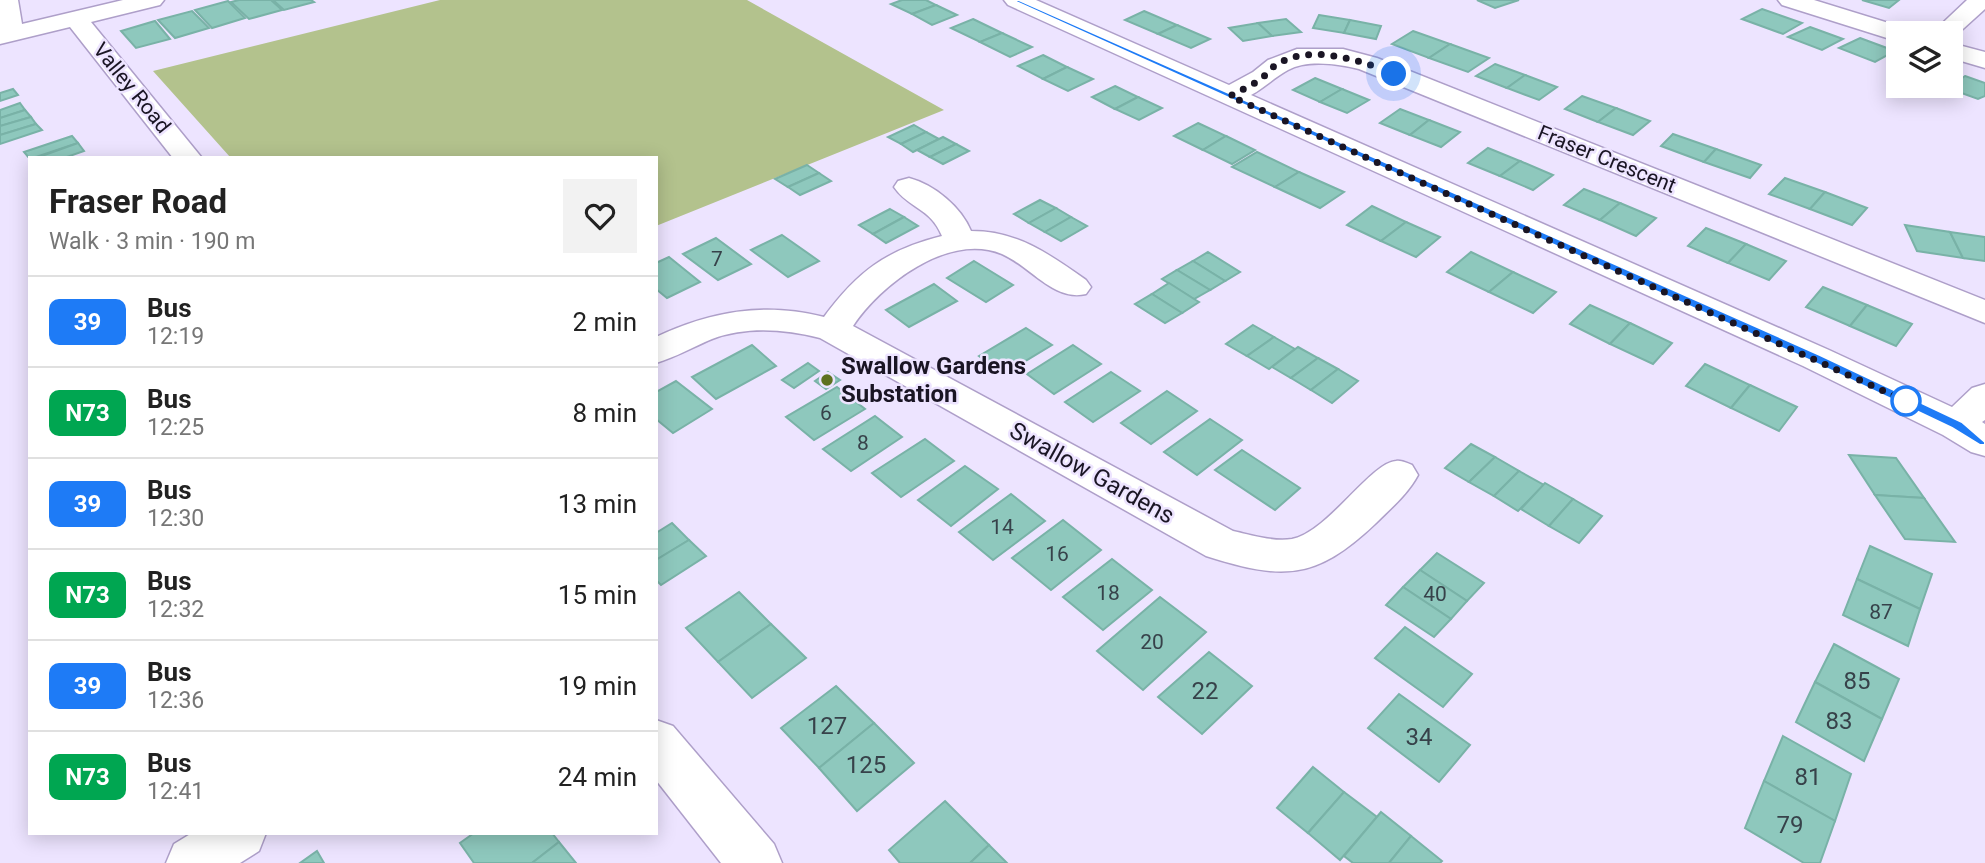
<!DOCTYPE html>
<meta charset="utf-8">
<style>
body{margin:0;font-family:Roboto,sans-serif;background:#f2f2f2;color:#222;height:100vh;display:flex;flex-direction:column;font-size:26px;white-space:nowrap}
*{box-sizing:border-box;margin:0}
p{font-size:23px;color:#767676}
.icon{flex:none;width:38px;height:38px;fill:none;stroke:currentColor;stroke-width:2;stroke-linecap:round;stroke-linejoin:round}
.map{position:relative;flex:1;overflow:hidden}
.panel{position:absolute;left:28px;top:156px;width:630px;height:679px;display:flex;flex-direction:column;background:#fff;border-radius:0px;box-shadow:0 4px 18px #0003}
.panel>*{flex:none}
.badge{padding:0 14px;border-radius:10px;font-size:24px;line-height:46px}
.fabs{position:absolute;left:1886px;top:21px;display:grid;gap:14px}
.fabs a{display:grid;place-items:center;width:77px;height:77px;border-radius:0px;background:#fff;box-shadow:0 4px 18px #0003;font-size:35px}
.you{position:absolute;width:35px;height:35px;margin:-18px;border:5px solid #fff;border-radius:50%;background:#1a73e8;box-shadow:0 0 0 10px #1a73e833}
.map>.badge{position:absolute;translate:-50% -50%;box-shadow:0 0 0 4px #fff}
.round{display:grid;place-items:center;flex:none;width:74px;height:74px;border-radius:0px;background:#f2f2f2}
.head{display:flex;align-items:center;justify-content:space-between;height:119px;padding:0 21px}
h1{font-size:33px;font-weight:700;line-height:52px}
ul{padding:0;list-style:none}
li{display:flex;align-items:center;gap:21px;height:91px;padding:0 21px;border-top:2px solid #e0e0e0}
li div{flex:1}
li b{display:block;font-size:26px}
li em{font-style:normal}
li .badge{min-width:77px;font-weight:700;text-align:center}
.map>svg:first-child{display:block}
.green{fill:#b3c28d}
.building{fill:#8ec8bd;stroke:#79b2a7;stroke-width:2}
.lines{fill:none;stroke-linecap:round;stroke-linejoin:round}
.minor-casing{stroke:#ae9fc9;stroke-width:3}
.minor{fill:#fff;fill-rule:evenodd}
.line{fill:#1e7bf6;stroke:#fff;stroke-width:2}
.walk{stroke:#1a1524;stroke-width:7;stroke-dasharray:0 12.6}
.poi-dot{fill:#5f711f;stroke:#ede4ff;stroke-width:2.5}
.stop-dot{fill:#fff;stroke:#1e7bf6;stroke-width:3.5}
.labels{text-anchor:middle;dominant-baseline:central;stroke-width:5;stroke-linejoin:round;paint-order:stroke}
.far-street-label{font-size:21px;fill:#1a1524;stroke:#ede4ff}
.number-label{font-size:21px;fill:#37424a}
.poi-label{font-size:24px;font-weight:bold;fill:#1a1524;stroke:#ede4ff;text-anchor:start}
.street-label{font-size:24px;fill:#1a1524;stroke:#ede4ff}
.near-number-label{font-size:24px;fill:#37424a}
</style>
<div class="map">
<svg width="1985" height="863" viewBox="0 0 1985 863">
<rect width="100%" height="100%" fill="#ede4ff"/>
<polygon class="green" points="440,0 747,0 944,110 656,226 656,158 230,157 153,71"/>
<g class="building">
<polygon points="239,0 271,0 282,10 249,19 231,2"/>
<polygon points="273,0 311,0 314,2 284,10"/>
<polygon points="902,0 926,0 936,5 912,14 891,4"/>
<polygon points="1477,0 1519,0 1495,8"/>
<polygon points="1862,0 1899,0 1889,8"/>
<polygon points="228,1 245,18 212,28 195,10"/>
<polygon points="936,5 957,15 932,25 912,14"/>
<polygon points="1762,9 1802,23 1783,34 1742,19"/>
<polygon points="192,11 209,28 175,38 158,20"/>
<polygon points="1144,11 1177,25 1158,34 1125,20"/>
<polygon points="1319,15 1350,20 1344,33 1313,28"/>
<polygon points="973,19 1002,33 980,42 951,28"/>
<polygon points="1286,19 1301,32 1272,36 1258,23"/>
<polygon points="1350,20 1381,26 1376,39 1344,33"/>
<polygon points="155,21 170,39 136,48 121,31"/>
<polygon points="1258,23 1272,36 1243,41 1229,28"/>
<polygon points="1177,25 1210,39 1191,48 1158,34"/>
<polygon points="1810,27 1843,39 1822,50 1788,37"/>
<polygon points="1413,31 1450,44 1429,58 1392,44"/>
<polygon points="1002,33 1032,47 1010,57 980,42"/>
<polygon points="1860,38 1895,51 1875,62 1839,48"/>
<polygon points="1450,44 1489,58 1468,72 1429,58"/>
<polygon points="1043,55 1067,67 1043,79 1018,66"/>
<polygon points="1495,64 1525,75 1507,88 1476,76"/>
<polygon points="1067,67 1093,79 1068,91 1043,79"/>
<polygon points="1525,75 1557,87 1539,100 1507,88"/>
<polygon points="1965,76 1985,83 1985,96 1978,99 1945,87 1951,86"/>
<polygon points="1315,78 1342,89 1320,102 1293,90"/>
<polygon points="1115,86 1138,97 1115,109 1092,97"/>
<polygon points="13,89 18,95 0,101 0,93"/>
<polygon points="1342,89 1369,100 1347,113 1320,102"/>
<polygon points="1582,96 1616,108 1598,122 1565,109"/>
<polygon points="1138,97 1162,108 1139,120 1115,109"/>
<polygon points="20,103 25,110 0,118 0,110"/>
<polygon points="1616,108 1650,121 1633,135 1598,122"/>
<polygon points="1400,109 1429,120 1410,135 1380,123"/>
<polygon points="25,110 31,117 0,126 0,118"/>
<polygon points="31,117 36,124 0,135 0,126"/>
<polygon points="1429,120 1460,132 1441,147 1410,135"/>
<polygon points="1198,123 1226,136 1203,150 1174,136"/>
<polygon points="36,124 42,130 0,144 0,135"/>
<polygon points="914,125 926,132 901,144 888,137"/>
<polygon points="926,132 939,139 913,152 901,144"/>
<polygon points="1673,134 1716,149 1704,162 1661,146"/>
<polygon points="72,136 78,143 30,159 24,152"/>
<polygon points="1226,136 1255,150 1232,164 1203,150"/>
<polygon points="943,137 956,144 930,157 917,150"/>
<polygon points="78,143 84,151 64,158 36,158"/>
<polygon points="956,144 969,151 943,164 930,157"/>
<polygon points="1488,148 1520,161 1500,176 1468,163"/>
<polygon points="1716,149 1761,165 1750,178 1704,162"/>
<polygon points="1257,152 1299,172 1275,187 1232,167"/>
<polygon points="1520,161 1553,175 1533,190 1500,176"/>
<polygon points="807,165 819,173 788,187 775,179"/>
<polygon points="1299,172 1344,192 1320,208 1275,187"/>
<polygon points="819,173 831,181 800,195 788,187"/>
<polygon points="1785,178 1825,192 1810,209 1769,194"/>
<polygon points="1584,189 1620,203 1600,220 1564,205"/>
<polygon points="1825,192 1867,208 1852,225 1810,209"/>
<polygon points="1040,200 1056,208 1029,223 1014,214"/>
<polygon points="1620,203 1656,218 1636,236 1600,220"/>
<polygon points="1372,206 1406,222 1381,241 1347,225"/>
<polygon points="1056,208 1071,217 1045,232 1029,223"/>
<polygon points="890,209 904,217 873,234 859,225"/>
<polygon points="904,217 918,226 886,243 873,234"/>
<polygon points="1071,217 1087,226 1061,241 1045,232"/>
<polygon points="1406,222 1440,237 1416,257 1381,241"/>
<polygon points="1905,225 1950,232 1963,258 1917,251"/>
<polygon points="1706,228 1746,244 1728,263 1688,246"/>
<polygon points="1950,232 1985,237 1985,261 1963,258"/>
<polygon points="782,235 819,261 788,277 751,250"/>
<polygon points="716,238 751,264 718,280 683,254"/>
<polygon points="1746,244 1786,261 1769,280 1728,263"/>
<polygon points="1208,252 1240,272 1225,281 1193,261"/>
<polygon points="1471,252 1513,272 1489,292 1447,272"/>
<polygon points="669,257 700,282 667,298 656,289 656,263"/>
<polygon points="974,261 1013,285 986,302 947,278"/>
<polygon points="1193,261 1225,281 1210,290 1177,270"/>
<polygon points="1177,270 1210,290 1194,299 1162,279"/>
<polygon points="1513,272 1556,292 1533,313 1489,292"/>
<polygon points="1169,283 1194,299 1199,302 1182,313 1152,294"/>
<polygon points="934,284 957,301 909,327 886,310"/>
<polygon points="1823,287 1867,305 1850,326 1806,307"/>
<polygon points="1152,294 1182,313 1165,323 1135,304"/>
<polygon points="1590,305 1630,323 1610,344 1570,324"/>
<polygon points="1867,305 1912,324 1896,346 1850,326"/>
<polygon points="1630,323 1672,343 1653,364 1610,344"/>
<polygon points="1253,325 1274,337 1247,356 1226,344"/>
<polygon points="1026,328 1052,345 1004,374 979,356"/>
<polygon points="1274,337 1295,349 1269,369 1247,356"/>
<polygon points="752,345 776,366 716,399 692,377"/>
<polygon points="1073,345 1101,364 1054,394 1027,374"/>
<polygon points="1298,347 1318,358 1291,378 1272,367"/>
<polygon points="1318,358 1338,369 1311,390 1291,378"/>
<polygon points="808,363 819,371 794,388 782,380"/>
<polygon points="1705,364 1750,385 1731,408 1686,386"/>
<polygon points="1338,369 1358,381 1332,403 1311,390"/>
<polygon points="828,372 840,380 826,389 815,381"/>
<polygon points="1111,372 1140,391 1093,422 1065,402"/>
<polygon points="676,381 712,409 673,433 656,419 656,392"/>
<polygon points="1750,385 1797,407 1779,431 1731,408"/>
<polygon points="837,387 865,409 814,440 786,417"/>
<polygon points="1167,391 1197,411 1151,444 1121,423"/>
<polygon points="875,416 902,437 851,471 823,449"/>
<polygon points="1210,419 1242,440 1197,475 1164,452"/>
<polygon points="925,439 954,461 901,497 872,473"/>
<polygon points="1471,444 1495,457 1469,482 1445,468"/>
<polygon points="1242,450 1300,488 1275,510 1215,470"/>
<polygon points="1849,455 1896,458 1924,498 1875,495"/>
<polygon points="1495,457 1519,471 1494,496 1469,482"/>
<polygon points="965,466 998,489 951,526 918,500"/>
<polygon points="1519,471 1544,485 1518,511 1494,496"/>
<polygon points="1545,483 1573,499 1549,526 1521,509"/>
<polygon points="1011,494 1045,521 993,560 959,532"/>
<polygon points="1875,495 1924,498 1955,542 1905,539"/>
<polygon points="1573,499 1602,516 1579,543 1549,526"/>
<polygon points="1063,520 1101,550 1051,590 1012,558"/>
<polygon points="672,523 689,540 656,560 656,533"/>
<polygon points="689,540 706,556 661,585 656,580 656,560"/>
<polygon points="1870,546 1932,574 1920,609 1857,579"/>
<polygon points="1437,553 1484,583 1467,601 1420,570"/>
<polygon points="1112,559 1152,590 1103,630 1063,597"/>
<polygon points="1420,570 1467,601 1451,619 1403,587"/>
<polygon points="1857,579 1920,609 1908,646 1843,615"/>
<polygon points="1403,587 1451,619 1434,637 1386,605"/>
<polygon points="739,592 771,624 718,662 686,628"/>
<polygon points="1160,597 1206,632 1143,690 1097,651"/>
<polygon points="771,624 806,658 752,698 718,662"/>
<polygon points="1405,627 1472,674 1443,707 1375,658"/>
<polygon points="1834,644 1899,679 1882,719 1815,682"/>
<polygon points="1209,652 1252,686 1202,734 1158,697"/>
<polygon points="1815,682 1882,719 1864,761 1796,722"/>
<polygon points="836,686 874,723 819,768 781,728"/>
<polygon points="1399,694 1470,745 1439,782 1368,728"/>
<polygon points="874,723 914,763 857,811 819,768"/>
<polygon points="1783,736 1851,774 1835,821 1764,781"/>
<polygon points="1313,767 1344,792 1308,833 1277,808"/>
<polygon points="1764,781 1835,821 1820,863 1804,863 1745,828"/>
<polygon points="1344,792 1377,817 1340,860 1308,833"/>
<polygon points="945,801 989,845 970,863 900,863 889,850"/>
<polygon points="1381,812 1411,836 1389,863 1353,863 1344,856"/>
<polygon points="474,833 552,833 559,842 532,863 474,863 460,843"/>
<polygon points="1411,836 1442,861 1440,863 1389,863"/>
<polygon points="559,842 576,863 532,863"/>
<polygon points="989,845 1007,863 970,863"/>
<polygon points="317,851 324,863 300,863"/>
</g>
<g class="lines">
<g class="minor-casing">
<g id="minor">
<polygon points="0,0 18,0 22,24 123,0 164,0 160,5 91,22 202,158 173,158 70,27 0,44"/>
<path d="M1004,0H1036L1229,85L1253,72L1268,60L1297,49H1343L1377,58L1985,300V323L1359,69C1339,64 1307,59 1288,70C1275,77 1264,88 1251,95L1829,350L1952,407L1972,388L1985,384V420L1982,422L1985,424V456L1971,452L1943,435L1803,366L1008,5Z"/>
<polygon points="1778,0 1814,0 1908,29 1911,33 1899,33 1899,41 1890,39 1782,5"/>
<polygon points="1967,0 1985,0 1985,9 1953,38 1951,33 1932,33"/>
<polygon points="1951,43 1985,52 1985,68 1951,58"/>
<path d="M909,178C935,185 961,207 971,231C1018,231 1049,254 1086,280L1091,287L1086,294C1054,302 1030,266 1002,254C948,232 880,285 853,326L1233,531C1251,535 1273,542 1292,539C1328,532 1370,463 1396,461C1401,460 1407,463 1412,465L1418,475C1408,494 1390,509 1375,524C1315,581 1282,580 1206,556L820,338C784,329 747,326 712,339C693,347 676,357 656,363V337C711,311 765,302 824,317C857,272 886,250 942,236C930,207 909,209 894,187L898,181Z"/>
<polygon points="656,720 673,726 774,844 782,863 721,863 656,780"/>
<polygon points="192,833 266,833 259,851 240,863 166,863 174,844"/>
</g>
</g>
<use href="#minor" class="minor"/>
</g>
<polygon class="line" points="1012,0 1019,0 1820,355 1962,422 1985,442 1985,445 1980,445 1952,428 1811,361"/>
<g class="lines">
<path class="walk" d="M1394,74C1360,60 1309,43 1276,65C1271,68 1268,73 1263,77C1254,85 1241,90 1230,96L1906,401"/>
</g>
<circle class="poi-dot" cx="827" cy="380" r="7"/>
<circle class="stop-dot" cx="1906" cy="401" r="14"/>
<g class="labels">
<g class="far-street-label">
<text transform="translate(132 88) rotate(51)">Valley Road</text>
<text transform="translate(1607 159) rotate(22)">Fraser Crescent</text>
</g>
<g class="number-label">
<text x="717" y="259">7</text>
<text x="826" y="413">6</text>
<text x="863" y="443">8</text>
<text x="1002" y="527">14</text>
<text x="1057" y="554">16</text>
<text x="1108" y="593">18</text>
<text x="1435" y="594">40</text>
<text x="1881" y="612">87</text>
<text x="1152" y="642">20</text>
</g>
<g class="poi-label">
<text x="841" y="366">Swallow Gardens<tspan x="841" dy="28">Substation</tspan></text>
</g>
<g class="street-label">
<text transform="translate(1092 473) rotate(29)">Swallow Gardens</text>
</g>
<g class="near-number-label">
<text x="1857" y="681">85</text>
<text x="1205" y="691">22</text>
<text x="1839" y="721">83</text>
<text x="827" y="726">127</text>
<text x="1419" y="737">34</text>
<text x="866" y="765">125</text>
<text x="1808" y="777">81</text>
<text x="1790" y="825">79</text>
</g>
</g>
</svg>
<div class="fabs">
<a><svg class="icon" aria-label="layers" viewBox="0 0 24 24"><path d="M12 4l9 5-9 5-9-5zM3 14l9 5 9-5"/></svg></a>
</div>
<div class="you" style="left:1394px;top:74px"></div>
<section class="panel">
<div class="head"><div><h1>Fraser Road</h1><p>Walk · 3 min · 190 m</p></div><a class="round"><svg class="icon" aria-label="heart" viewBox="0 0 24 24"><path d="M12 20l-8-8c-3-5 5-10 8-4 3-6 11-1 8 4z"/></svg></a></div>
<ul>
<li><span class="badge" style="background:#1e7bf6;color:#fff">39</span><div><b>Bus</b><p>12:19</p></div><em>2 min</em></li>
<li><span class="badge" style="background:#00a651;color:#fff">N73</span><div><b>Bus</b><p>12:25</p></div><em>8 min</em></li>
<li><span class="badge" style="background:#1e7bf6;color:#fff">39</span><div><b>Bus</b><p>12:30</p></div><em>13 min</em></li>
<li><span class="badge" style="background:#00a651;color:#fff">N73</span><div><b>Bus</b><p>12:32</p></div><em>15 min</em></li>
<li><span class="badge" style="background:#1e7bf6;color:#fff">39</span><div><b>Bus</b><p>12:36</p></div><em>19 min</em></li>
<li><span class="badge" style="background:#00a651;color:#fff">N73</span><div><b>Bus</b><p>12:41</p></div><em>24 min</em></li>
</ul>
</section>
</div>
